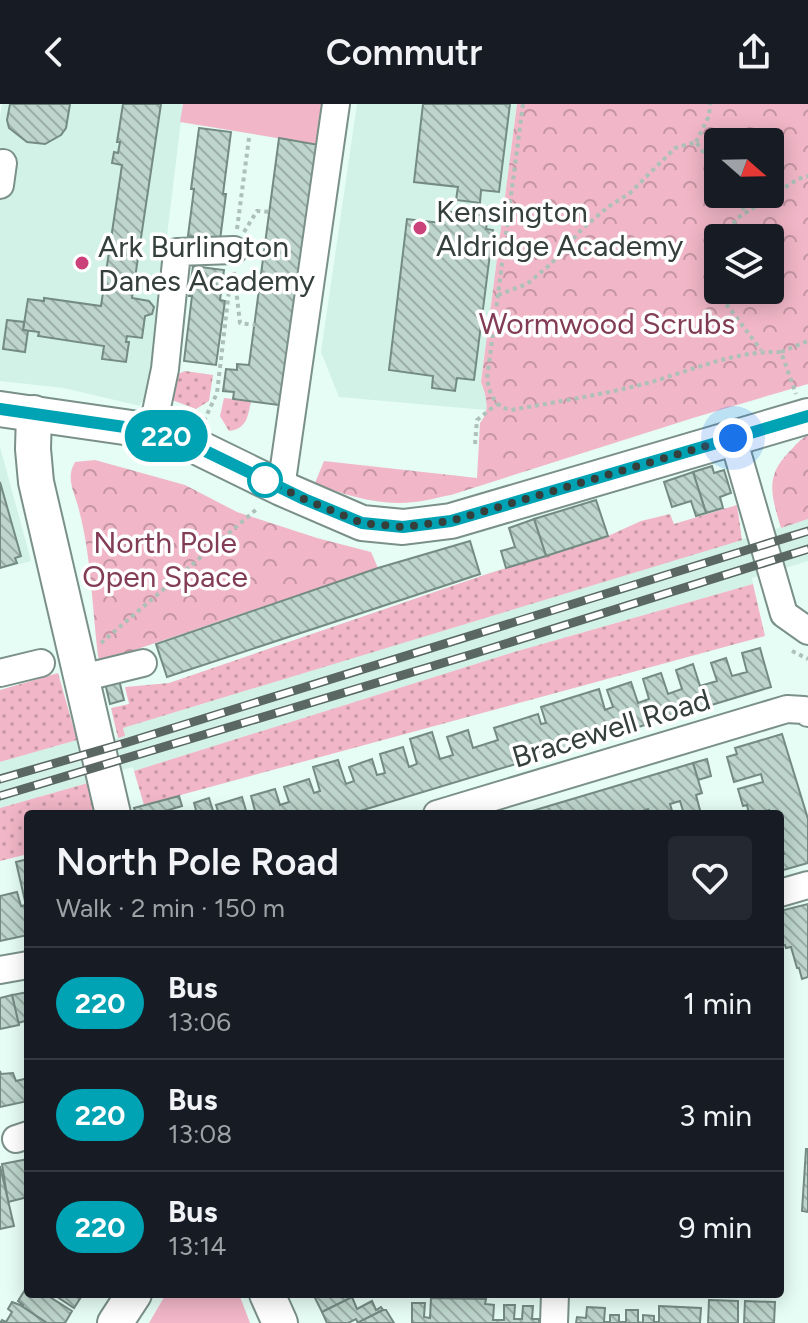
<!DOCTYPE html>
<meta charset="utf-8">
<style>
body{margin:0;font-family:Figtree,sans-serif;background:#242831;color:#f1f3f6;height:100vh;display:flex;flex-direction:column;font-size:30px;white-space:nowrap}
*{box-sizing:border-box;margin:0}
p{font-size:26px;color:#9ea1a6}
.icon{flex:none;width:44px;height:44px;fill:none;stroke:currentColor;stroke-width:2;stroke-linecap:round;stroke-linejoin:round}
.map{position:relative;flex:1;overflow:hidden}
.sheet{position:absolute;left:24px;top:706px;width:760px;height:488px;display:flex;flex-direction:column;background:#171b24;border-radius:8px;box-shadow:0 4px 20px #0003}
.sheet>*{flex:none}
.badge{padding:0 16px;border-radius:26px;font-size:28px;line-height:52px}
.needle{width:52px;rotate:110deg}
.fabs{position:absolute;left:704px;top:24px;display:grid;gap:16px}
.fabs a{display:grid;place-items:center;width:80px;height:80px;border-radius:8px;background:#171b24;box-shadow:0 4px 20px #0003;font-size:40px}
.you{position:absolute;width:40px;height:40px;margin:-20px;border:6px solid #fff;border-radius:50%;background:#1a73e8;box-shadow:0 0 0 12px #1a73e833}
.map>.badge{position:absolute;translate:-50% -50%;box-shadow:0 0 0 4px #fff}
.round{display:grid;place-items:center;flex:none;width:84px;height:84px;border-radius:8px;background:#242831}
.headline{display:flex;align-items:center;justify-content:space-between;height:136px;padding:0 32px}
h1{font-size:38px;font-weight:600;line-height:60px}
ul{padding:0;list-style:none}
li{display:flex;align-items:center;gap:24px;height:112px;padding:0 32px;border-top:2px solid #363941}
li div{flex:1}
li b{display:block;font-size:30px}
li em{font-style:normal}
li .badge{min-width:88px;font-weight:700;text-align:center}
header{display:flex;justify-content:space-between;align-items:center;height:104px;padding:0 32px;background:#171b24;font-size:36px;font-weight:600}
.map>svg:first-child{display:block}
.built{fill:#d2f2e7}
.grass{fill:url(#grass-dots)}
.forest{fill:url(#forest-crowns);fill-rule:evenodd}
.garden{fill:#f1b6c7}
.building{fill:url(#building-back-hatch);stroke:#748b83;stroke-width:2}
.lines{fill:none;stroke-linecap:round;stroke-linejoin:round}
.minor-casing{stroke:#7a9089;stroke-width:30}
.major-casing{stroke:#7a9089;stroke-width:38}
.path{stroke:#adc0ba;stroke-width:4;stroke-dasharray:4 4;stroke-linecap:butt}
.minor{stroke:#fff;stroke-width:26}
.major{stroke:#fff;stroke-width:34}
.rail-casing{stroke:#5a6762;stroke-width:9}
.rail{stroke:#fff;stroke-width:6;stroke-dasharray:18;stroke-linecap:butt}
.line-casing{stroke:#fff;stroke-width:18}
.line{stroke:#00a3b4;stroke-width:12}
.walk{stroke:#353f3b;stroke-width:8;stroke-dasharray:0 14.4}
.poi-dot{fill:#cb417a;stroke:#fff;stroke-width:3}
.stop-dot{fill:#fff;stroke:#00a3b4;stroke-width:4}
.labels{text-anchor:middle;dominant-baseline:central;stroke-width:7;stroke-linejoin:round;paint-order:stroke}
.poi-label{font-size:30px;fill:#353f3b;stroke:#fff;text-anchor:start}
.park-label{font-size:30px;fill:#833c56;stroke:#fff}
.street-label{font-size:30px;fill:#353f3b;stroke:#fff}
</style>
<header><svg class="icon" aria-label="back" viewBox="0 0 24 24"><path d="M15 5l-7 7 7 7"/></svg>Commutr<svg class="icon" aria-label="share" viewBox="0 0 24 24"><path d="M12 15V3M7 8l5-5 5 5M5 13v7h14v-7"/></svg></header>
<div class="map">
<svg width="808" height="1219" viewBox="0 0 808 1219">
<defs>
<pattern id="grass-dots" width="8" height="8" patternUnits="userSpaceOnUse" patternTransform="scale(2)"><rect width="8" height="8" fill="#f1b6c7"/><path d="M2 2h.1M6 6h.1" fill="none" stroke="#c495a3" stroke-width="1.8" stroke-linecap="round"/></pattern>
<pattern id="forest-crowns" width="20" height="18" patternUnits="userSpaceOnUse" patternTransform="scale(2)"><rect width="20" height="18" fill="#f1b6c7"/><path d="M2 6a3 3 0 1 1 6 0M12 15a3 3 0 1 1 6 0" fill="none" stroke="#c495a3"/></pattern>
<pattern id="building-back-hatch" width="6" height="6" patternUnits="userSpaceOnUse" patternTransform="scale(2)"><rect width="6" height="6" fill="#bdd5cc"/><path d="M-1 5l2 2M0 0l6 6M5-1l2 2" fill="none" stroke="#9aaea7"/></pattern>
</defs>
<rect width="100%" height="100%" fill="#e5fdf5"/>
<g class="built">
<polygon points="2,0 183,0 165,148 163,237 146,300 141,298 140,302 64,284 0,277 0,13"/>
<polygon points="357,0 517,0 481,278 487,298 486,306 339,293 321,248"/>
<polygon points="0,343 31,457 0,465"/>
<polygon points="808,415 808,457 752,474 753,480 514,548 134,667 133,663 88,675 88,679 0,704 0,658 77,636 79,644 124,632 123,624"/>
</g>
<g class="grass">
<polygon points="185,267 213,271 209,297 196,305 172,296 174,272"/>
<path d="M224,294L251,297C248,312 247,325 229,327L220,312Z"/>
<polygon points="737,401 742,436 123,624 125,632 118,634 111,604 129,600 125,583 169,579 487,470 608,432 641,417 670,410 674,420"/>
<polygon points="753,480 765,532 144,701 134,667 514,548"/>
<polygon points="58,569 77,636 0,658 0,586"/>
<polygon points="88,679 95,710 28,710 28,750 0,757 0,704"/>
</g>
<g class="forest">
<path d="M517,0H808V280L693,314L451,391C439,393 427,397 414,398C380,402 346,392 315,379L324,357L477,374L480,319C491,306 486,292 481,278ZM718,38H770V90H718ZM718,134H770V186H718Z"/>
<path d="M808,331V415L781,424C772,393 764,373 789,348C795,342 800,335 808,331Z"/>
<path d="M95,356L185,381L237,408L317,434L371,448L378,464L99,558C92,508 92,455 79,406C75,389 65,375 75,358Z"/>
</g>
<g class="garden">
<polygon points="183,0 325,0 319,41 180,18"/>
<polygon points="166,1190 239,1190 250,1219 149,1219"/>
</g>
<g class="building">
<polygon points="10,0 70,0 66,24 61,31 45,40 27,38 9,24 7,16"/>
<polygon points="123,0 161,0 132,194 149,197 154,203 152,210 145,212 142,234 127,232 126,238 129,238 126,258 102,255 104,242 38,232 39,228 23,226 28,195 44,197 44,194 101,202 122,61 112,59 114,48 118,49 120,38 117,38"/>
<polygon points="423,0 510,0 499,88 481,86 480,99 456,96 458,83 414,78"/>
<polygon points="199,24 231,28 223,90 226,90 220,136 188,132 194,85 191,85"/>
<polygon points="279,34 319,41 286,302 233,295 234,288 223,287 226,265 237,266 237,260 249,261"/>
<polygon points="443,107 488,112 486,125 493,126 474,276 457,274 455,287 432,284 433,272 389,266 407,115 441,119"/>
<polygon points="193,162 224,166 220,196 225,197 216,261 184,257 192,192 189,192"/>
<polygon points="7,216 24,218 23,226 28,227 25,248 3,245"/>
<polygon points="712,362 714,369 724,366 731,389 720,393 723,404 706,409 693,368"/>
<polygon points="693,368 706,409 696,412 691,397 672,403 664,378"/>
<polygon points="0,378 21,452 15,454 17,459 0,464"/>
<polygon points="596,396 608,432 546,452 534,415"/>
<polygon points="534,415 546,452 506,464 501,447 515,443 509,424"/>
<polygon points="470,437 480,470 167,573 156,540 378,464"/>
<polygon points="760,544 771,583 350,710 219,710 216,701 242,693 247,710 255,707 251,692 275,685 280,701 289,698 284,683 309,675 314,689 320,687 313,663 338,656 346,680 354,677 349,663 372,655 377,671 385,669 380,650 403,643 409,663 417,660 410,635 432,628 440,655 453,651 447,633 468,626 473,644 498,636 494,624 538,610 541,620 546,619 541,603 599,585 605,606 613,603 607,586 631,578 638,599 649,595 643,575 661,569 668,590 682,585 676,566 693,560 700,582 717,577 711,559 726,554 732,572 747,568 742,549"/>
<polygon points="119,576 124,596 110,600 105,579"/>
<polygon points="782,630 808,715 808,759 780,767 780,752 784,750 780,740 780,710 770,710 769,706 757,710 749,710 747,701 743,702 738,685 763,678 761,670 734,678 727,653 737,650 735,644"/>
<polygon points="707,655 711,672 698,676 693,659"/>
<polygon points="693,659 702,689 696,691 701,710 684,710 680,697 670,700 673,710 650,710 648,705 638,709 638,710 522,710"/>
<polygon points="179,692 182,702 155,710 136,710 134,704"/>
<polygon points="209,694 214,710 197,710 194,699"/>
<polygon points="28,755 28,810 16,758"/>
<polygon points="17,788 21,802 26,801 28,831 0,837 0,792"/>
<polygon points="808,800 808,873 802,875 799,864 797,864 791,843 786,844 785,841 780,842 780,828 782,828 780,807"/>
<polygon points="28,888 28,930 25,917 18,919 12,891"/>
<polygon points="12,891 19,921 0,925 0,894"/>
<polygon points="0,967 1,970 13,969 16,977 28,974 28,997 0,1003"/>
<polygon points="806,1045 808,1045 808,1108 802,1107"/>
<polygon points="28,1055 28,1093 8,1098 2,1060"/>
<polygon points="0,1062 14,1122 0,1125"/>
<polygon points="28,1181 28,1190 45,1190 72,1207 65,1219 47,1219 22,1203 23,1201 18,1197"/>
<polygon points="53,1190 83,1190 74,1204"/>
<polygon points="313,1190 359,1190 322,1208"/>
<polygon points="352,1193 357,1205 372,1197 376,1206 381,1203 383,1206 358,1219 356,1215 348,1219 327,1219 322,1208"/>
<polygon points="431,1194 486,1195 485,1200 494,1201 493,1216 504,1216 504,1201 515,1201 514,1215 522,1215 523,1202 533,1202 532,1215 539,1215 539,1219 412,1219 412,1199 425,1199 424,1213 430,1214"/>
<polygon points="709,1196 738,1197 738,1219 708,1219"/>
<polygon points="745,1197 775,1198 774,1219 744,1219"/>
<polygon points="12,1198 20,1201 47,1219 0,1219 2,1216 6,1218 12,1208 8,1205"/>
<polygon points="659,1202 701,1204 700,1219 576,1219 577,1213 586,1214 587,1203 605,1204 604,1218 610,1218 610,1211 619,1211 619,1218 626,1218 626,1206 638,1206 638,1218 643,1219 643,1211 654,1212 654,1218 659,1218"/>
<polygon points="383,1206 386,1206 394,1219 357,1219"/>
</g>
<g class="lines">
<g class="minor-casing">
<g id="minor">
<polyline points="0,81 3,59"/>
<polyline points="152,327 165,265 177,148 234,146"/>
<polyline points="733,334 784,510 808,527"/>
<polyline points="281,384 336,0"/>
<polyline points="0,569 41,559"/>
<polyline points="82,574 143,559"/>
<polyline points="437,710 787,605 804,606 808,609"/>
<polyline points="780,789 808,781"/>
<polyline points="0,866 28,861"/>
<polyline points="16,1035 28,1031"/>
<polyline points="554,1219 555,1190"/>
</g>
</g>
<g class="major-casing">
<g id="major">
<polyline points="0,305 152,327 193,341 281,384 362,419 403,423 451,417 808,312"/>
<polyline points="34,309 33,345 36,378 113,710"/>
<polyline points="267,1190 280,1219"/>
<polyline points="115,1219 134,1190"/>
</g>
</g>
<g class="path">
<path d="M523,0L487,275C490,291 495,303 511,306C555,298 601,291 644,280C689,268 734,246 781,248L796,290"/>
<polyline points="696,38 709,12 710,0"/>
<polyline points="732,90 746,108"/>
<polyline points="237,125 249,34"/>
<polyline points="244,128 257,107 270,108"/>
<polyline points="726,134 736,115 798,75 808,72"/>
<polyline points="234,168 240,219 255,221"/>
<polyline points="721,186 721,193 761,246"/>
<polyline points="498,191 527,180 552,159 582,125 608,103 630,89 675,44 696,38 718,69"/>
<polyline points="781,248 808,237"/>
<polyline points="204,317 217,289 231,170"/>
<polyline points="475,340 477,316 497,300"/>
<polyline points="101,539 258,404"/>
<polyline points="792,547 808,555"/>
</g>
<use href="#minor" class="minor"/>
<use href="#major" class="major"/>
<g class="rail-casing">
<g id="rail">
<polyline points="0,675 125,639 808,427"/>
<polyline points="0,692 476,549 808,445"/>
</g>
</g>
<use href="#rail" class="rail"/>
</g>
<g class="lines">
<g class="line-casing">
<polyline id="line" points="0,305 152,327 193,341 304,395 362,419 403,423 451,417 808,312"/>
</g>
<use href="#line" class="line"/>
<polyline class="walk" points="265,376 304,395 362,419 403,423 451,417 733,334"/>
</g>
<g class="poi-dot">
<circle cx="420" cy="124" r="8"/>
<circle cx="82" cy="159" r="8"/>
</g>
<circle class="stop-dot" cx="265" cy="376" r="16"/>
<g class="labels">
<g class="poi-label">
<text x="436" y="107">Kensington<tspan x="436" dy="34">Aldridge Academy</tspan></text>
<text x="98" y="142">Ark Burlington<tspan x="98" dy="34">Danes Academy</tspan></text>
</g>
<g class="park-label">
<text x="607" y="219">Wormwood Scrubs</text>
<text x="165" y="438">North Pole<tspan x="165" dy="34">Open Space</tspan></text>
</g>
<g class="street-label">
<text transform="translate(611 624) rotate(-17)">Bracewell Road</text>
</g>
</g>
</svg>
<div class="fabs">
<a><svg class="needle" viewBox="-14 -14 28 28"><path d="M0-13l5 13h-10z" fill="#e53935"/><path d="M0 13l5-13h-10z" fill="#9ea1a6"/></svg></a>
<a><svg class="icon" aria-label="layers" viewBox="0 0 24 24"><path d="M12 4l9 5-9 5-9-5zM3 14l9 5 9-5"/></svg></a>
</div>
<div class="you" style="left:733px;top:334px"></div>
<b class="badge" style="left:166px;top:332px;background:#00a3b4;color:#fff">220</b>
<section class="sheet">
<div class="headline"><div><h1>North Pole Road</h1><p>Walk · 2 min · 150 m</p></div><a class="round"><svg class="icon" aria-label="heart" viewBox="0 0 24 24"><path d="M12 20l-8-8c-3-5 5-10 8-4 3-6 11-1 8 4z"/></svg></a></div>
<ul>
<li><span class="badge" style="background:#00a3b4;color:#fff">220</span><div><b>Bus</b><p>13:06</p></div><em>1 min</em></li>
<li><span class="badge" style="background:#00a3b4;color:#fff">220</span><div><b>Bus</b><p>13:08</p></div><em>3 min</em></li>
<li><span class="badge" style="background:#00a3b4;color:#fff">220</span><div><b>Bus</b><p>13:14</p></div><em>9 min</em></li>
</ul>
</section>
</div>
